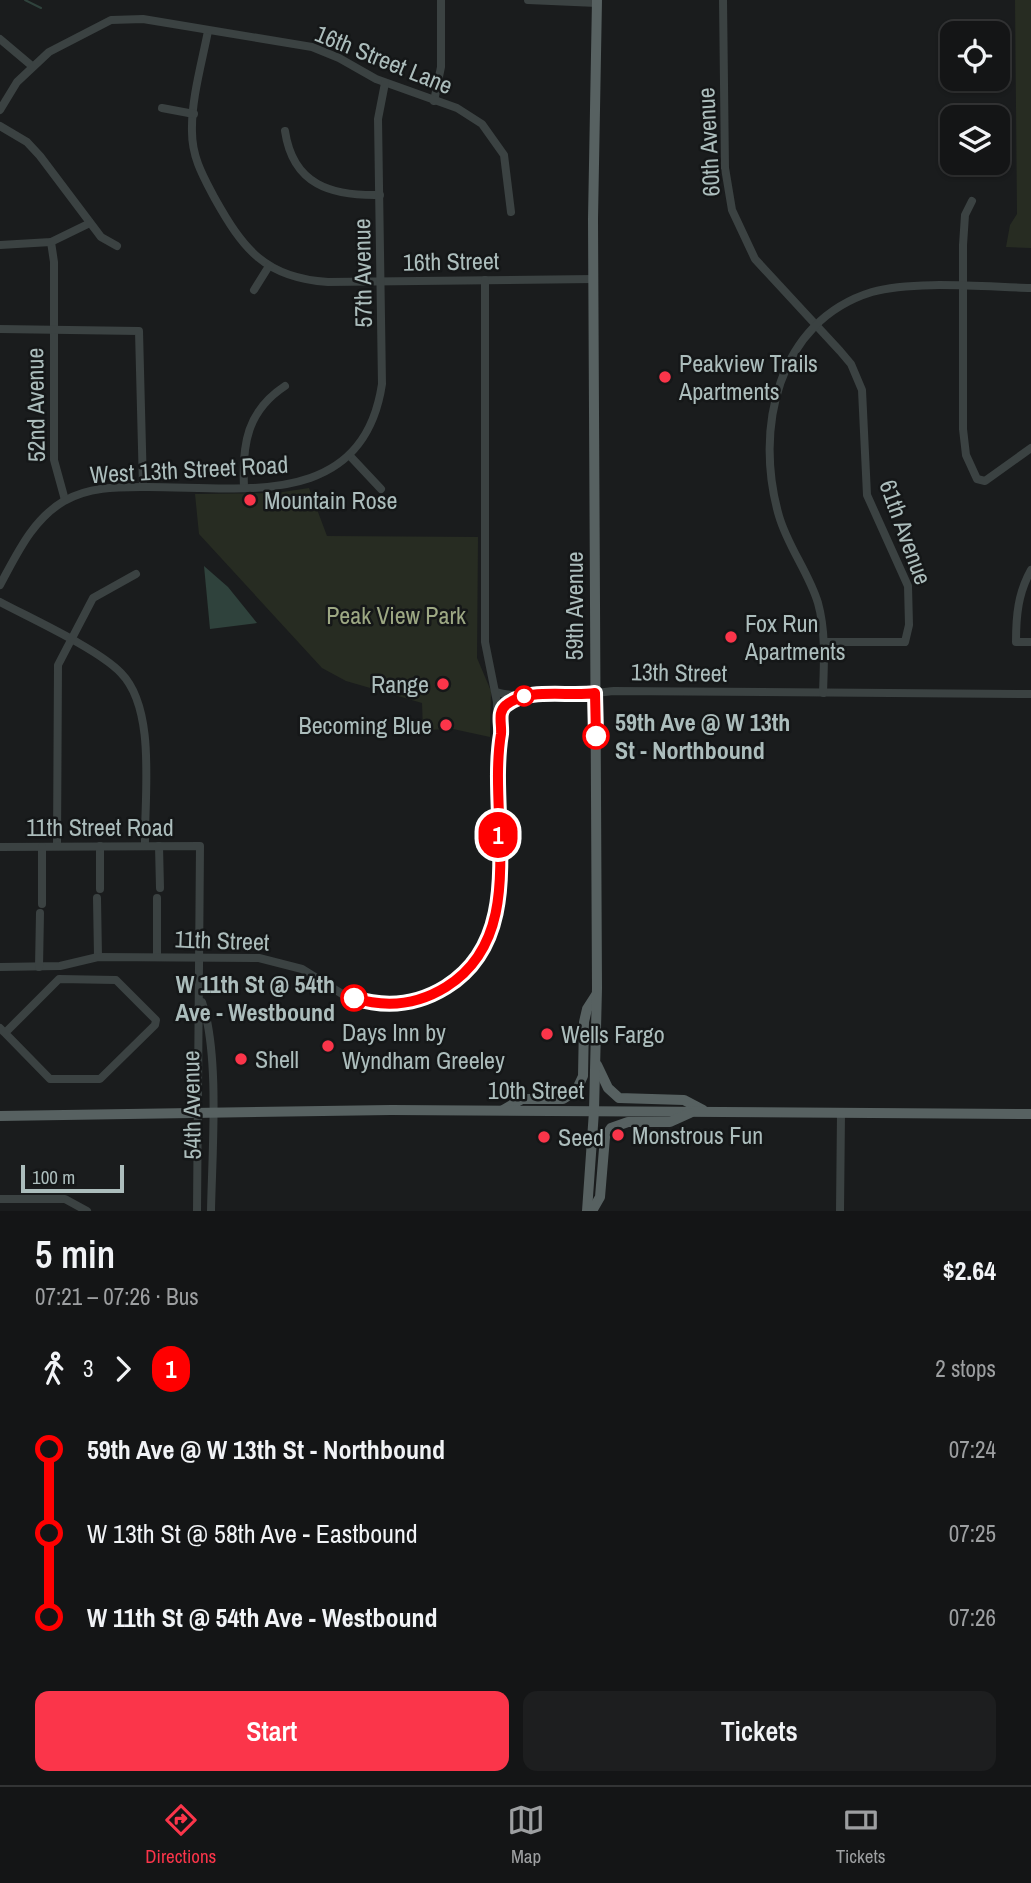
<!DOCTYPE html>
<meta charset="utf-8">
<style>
body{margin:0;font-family:"Archivo Narrow",sans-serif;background:#1d1e1f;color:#f1f3f6;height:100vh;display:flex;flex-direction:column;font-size:26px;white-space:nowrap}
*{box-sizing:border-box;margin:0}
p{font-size:23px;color:#9d9fa1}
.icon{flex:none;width:38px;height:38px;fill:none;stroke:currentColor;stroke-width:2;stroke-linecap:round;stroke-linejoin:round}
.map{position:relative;height:1211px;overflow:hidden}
.sheet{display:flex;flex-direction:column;background:#141516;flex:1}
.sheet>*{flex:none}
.badge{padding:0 14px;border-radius:23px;font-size:24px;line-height:46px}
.fabs{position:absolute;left:940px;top:21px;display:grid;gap:14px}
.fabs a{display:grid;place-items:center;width:70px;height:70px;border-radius:14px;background:#141516;box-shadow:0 2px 5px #0004,0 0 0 2px #333435;font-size:35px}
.scale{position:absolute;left:21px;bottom:18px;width:103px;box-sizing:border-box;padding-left:7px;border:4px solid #acbdbc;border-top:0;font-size:19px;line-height:24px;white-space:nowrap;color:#acbdbc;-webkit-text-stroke:5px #151718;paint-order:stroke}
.map>.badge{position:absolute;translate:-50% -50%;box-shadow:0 0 0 4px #fff}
.legs{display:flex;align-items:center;gap:10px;height:77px;padding:0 35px;font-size:23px}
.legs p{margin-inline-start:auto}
.summary{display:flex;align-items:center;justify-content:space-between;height:119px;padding:0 35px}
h1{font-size:38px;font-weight:600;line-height:52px}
.cta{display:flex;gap:14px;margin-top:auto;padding:14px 35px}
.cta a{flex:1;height:80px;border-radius:14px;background:#fb354a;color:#fff;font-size:28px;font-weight:600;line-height:80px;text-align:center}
.cta a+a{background:#1d1e1f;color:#f1f3f6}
ul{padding:0 35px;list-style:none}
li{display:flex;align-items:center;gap:24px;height:84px;font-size:26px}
li i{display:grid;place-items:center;width:10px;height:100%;margin:0 9px;background:currentColor}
li i::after{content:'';width:18px;height:18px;margin:-9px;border:5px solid;border-radius:50%;background:#141516}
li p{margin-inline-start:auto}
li:first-child i{background:linear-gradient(#0000 50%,currentColor 0)}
li:last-child i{background:linear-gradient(currentColor 50%,#0000 0)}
.dock{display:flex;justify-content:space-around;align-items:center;height:98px;border-top:2px solid #333435;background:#141516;font-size:19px;color:#9d9fa1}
.dock a{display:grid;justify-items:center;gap:4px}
.dock .selected{color:#fb354a}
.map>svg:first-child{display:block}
.green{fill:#272c22}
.water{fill:#2f423c}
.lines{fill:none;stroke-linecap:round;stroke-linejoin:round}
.stream{stroke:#2f423c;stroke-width:2}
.minor{stroke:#3b4242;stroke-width:8}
.major{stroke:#576161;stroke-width:10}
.line-1-casing{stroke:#fff;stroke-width:16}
.line-1{stroke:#f00;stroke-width:10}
.poi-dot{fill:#fb354a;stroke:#151718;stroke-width:2.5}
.stop-1-dot{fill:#fff;stroke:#f00;stroke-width:3.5}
.labels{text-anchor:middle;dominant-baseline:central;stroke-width:5;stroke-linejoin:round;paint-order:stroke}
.street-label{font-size:24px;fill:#acbdbc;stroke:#151718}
.poi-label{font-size:24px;fill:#acbdbc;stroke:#151718;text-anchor:start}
.park-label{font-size:24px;fill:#9da883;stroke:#151718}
.stop-label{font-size:24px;font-weight:bold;fill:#acbdbc;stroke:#151718;text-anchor:start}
</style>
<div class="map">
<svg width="1031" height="1211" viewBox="0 0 1031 1211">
<rect width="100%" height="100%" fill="#1a1c1d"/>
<g class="green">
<polygon points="1015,0 1031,0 1031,248 1006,247 1010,225 1017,214"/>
<polygon points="309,488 327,536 478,537 477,658 491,691 490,737 453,729 423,730 422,703 346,681 322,668 199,534 195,494 276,493"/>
</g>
<polygon class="water" points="204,566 228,587 257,623 210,629"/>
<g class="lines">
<polyline class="stream" points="25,0 41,8"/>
<g class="minor">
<polyline points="528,0 597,3"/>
<polyline points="723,0 725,168 732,210 755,259 840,351 851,364 862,390 867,495 908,586 909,625 905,642 824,642"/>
<path d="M208,31C202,62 191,100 192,132C192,157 203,176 214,197C243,249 265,278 328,282L594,279"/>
<polyline points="0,39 32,66"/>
<polyline points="434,101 441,67 441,0"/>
<polyline points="162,108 194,114"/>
<polyline points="0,110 17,82 49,52 111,20 143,19 312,47 339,58 376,79 457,108 482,124 504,155 511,212"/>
<polyline points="0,126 27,142 40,156 101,237 117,246"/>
<path d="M285,131C293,185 331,196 380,195"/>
<polyline points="972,201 965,215 963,245 963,429 966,455 977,479 985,481 1031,448"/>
<polyline points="51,242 54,262 54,460 65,500"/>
<polyline points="0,245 51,242 90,223"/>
<polyline points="254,290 269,266"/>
<polyline points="0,329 139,331 143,487"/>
<polyline points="350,456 381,489"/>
<path d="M244,487C242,444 247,411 285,386"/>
<path d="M1031,570C1018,593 1016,616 1016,642H1031"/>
<path d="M0,585C17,554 32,520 64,501C90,486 119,487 148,487C242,487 363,510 382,384L378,119L385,83"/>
<path d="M0,602C32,619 98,649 121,673C157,710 144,797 145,846"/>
<path d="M496,692C534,702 575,695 614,691L1031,694"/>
<path d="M823,693C824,663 826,632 818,603C809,573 788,547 779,516C754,430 777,321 872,292C913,280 987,287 1031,288"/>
<polyline points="501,719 501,711 521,697"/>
<polyline points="57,846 58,665 93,598 136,574"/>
<polyline points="100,846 100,889"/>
<polyline points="159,846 160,888"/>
<polyline points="0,847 200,846 197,1211"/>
<polyline points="97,898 98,957"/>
<polyline points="157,898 157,957"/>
<polyline points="42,904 42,847"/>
<polyline points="0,967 60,966 98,957 259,958 302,969 347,997 398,1004 437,992 466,973 479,958 493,931 499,898 497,702 485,642 485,280"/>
<polyline points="39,967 40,913"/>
<path d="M202,1002C220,1055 212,1153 211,1211"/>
<polyline points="0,1028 5,1033 50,1079 100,1079 155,1025 156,1020 116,980 59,979 5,1033"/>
<polyline points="0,1199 65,1199 87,1211"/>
<polyline points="840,1211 841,1113"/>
</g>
<g class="major">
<polyline points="597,1065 608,1088 619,1098 684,1100 703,1110"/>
<polyline points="503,1110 522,1099 563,1099 576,1091 583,1076 584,1022 587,1009 596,995"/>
<polyline points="0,1116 391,1110 1031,1114"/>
<polyline points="587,1211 594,1111 597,988 593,219 597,0"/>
<polyline points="592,1211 600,1197 605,1137 611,1128 628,1122 670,1122 690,1113"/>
</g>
</g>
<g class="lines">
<g class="line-1-casing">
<path id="line-1" d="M354,998C386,1008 417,1005 446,987C531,934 487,817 501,734C502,724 497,712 506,705C528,687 569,697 595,693L596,736"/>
</g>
<use href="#line-1" class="line-1"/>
</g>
<g class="poi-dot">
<circle cx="665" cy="377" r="7"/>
<circle cx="250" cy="500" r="7"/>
<circle cx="731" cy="637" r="7"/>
<circle cx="443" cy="684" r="7"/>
<circle cx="446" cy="725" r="7"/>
<circle cx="547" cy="1034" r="7"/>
<circle cx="328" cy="1046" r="7"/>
<circle cx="241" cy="1059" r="7"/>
<circle cx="618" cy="1135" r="7"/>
<circle cx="544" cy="1137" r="7"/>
</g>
<g class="stop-1-dot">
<circle cx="524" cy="696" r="9"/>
<circle cx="596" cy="736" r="12"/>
<circle cx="354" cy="998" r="12"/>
</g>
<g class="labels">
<g class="street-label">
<text transform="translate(384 59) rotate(22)">16th Street Lane</text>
<text transform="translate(708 142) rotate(-93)">60th Avenue</text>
<text transform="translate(451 261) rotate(-1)">16th Street</text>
<text transform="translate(362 273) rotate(-91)">57th Avenue</text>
<text transform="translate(35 405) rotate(-91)">52nd Avenue</text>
<text transform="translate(189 469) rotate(-3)">West 13th Street Road</text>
<text transform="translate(906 532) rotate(70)">61th Avenue</text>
<text transform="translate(574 606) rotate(-90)">59th Avenue</text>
<text transform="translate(679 672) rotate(1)">13th Street</text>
<text x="100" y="827">11th Street Road</text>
<text transform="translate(222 940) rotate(2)">11th Street</text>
<text x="536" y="1090">10th Street</text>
<text transform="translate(191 1105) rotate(-91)">54th Avenue</text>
</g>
<g class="poi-label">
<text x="679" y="363">Peakview Trails<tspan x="679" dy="28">Apartments</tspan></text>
<text x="264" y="500">Mountain Rose</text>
<text x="745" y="623">Fox Run<tspan x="745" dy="28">Apartments</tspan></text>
<text x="429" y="684" text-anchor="end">Range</text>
<text x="432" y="725" text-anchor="end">Becoming Blue</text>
<text x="342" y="1032">Days Inn by<tspan x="342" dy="28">Wyndham Greeley</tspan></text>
<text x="561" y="1034">Wells Fargo</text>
<text x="255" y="1059">Shell</text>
<text x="632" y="1135">Monstrous Fun</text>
<text x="558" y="1137">Seed</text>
</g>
<g class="park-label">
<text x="396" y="615">Peak View Park</text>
</g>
<g class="stop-label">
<text x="615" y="722">59th Ave @ W 13th<tspan x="615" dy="28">St - Northbound</tspan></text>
<text x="335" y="984" text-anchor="end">W 11th St @ 54th<tspan x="335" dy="28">Ave - Westbound</tspan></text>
</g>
</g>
</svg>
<div class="fabs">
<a><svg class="icon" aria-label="locate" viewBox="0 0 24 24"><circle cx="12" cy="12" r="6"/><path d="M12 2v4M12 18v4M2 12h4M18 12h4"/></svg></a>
<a><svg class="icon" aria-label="layers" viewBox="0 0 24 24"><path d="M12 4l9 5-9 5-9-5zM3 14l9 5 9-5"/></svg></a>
</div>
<div class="scale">100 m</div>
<b class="badge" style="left:498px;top:835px;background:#f00;color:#fff">1</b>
</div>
<section class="sheet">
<div class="summary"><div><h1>5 min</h1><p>07:21 – 07:26 · Bus</p></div><b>$2.64</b></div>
<div class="legs"><svg class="icon" aria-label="walk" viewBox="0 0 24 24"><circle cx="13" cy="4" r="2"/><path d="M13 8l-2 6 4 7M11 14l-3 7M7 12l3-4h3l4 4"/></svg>3<svg class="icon" aria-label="forward" viewBox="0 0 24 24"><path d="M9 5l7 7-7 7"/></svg><b class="badge" style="background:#f00;color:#fff">1</b><p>2 stops</p></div>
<ul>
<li><i style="color:#f00"></i><b>59th Ave @ W 13th St - Northbound</b><p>07:24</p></li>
<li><i style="color:#f00"></i><span>W 13th St @ 58th Ave - Eastbound</span><p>07:25</p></li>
<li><i style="color:#f00"></i><b>W 11th St @ 54th Ave - Westbound</b><p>07:26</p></li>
</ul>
<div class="cta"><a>Start</a><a>Tickets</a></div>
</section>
<nav class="dock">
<a class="selected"><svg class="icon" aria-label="directions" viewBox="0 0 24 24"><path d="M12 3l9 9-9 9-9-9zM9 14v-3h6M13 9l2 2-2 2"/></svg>Directions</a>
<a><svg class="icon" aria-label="map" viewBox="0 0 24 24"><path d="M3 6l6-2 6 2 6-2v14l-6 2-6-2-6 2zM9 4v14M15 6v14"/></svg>Map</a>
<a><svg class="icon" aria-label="tickets" viewBox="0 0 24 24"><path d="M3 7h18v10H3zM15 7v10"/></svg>Tickets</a>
</nav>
